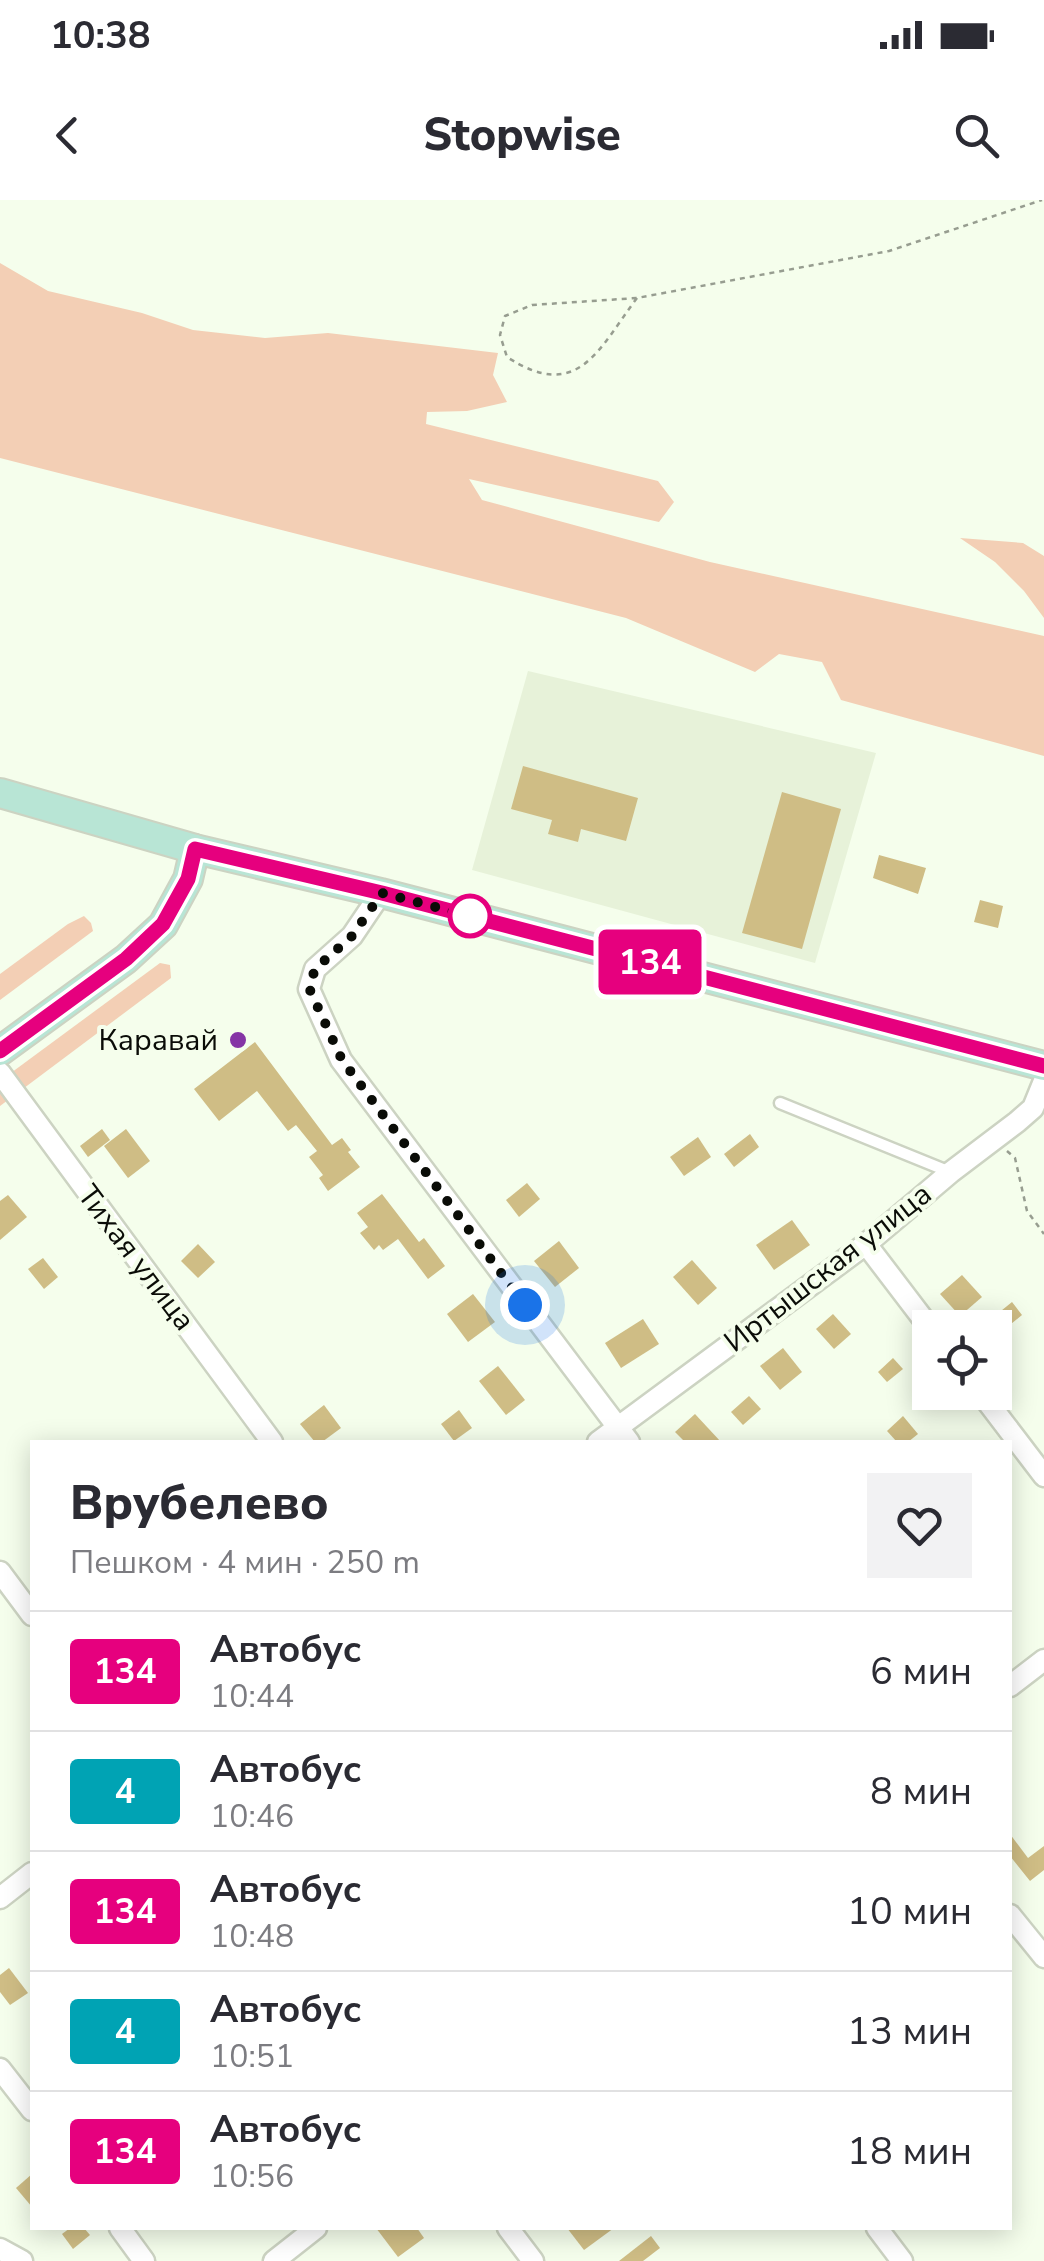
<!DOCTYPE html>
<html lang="ru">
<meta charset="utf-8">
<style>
body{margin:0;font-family:"Nunito Sans",sans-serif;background:#f2f2f3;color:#2b2b33;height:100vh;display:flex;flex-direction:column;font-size:38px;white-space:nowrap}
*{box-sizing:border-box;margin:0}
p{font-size:32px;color:#7c7c81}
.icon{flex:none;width:55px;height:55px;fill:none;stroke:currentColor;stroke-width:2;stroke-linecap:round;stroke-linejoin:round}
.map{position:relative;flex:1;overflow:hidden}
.drawer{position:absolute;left:30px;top:1240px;width:982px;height:790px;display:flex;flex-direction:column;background:#fff;border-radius:0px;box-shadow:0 5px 25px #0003}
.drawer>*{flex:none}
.badge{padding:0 20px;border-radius:8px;font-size:35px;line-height:65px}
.tools{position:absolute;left:912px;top:1110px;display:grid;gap:20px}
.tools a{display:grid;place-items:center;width:100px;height:100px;border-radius:0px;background:#fff;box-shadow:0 5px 25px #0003;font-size:50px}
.you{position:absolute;width:50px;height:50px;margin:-25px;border:8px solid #fff;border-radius:50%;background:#1a73e8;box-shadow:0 0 0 15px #1a73e833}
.map>.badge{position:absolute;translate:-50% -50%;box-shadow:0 0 0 5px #fff}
.round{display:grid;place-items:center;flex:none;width:105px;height:105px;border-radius:0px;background:#f2f2f3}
.overview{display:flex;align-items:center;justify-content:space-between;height:170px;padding:0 40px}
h1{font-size:48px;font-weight:800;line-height:75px}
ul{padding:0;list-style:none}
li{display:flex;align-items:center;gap:30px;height:120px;padding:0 40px;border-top:2px solid #e1e1e2}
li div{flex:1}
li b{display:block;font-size:38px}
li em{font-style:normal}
li .badge{min-width:110px;font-weight:700;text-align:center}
.status{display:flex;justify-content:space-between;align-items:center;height:70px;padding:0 50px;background:#fff;direction:ltr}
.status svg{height:28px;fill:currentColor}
header{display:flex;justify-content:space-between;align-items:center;height:130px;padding:0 40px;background:#fff;font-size:45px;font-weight:800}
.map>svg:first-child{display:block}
.built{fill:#e7f2d9}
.green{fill:#f3cfb5}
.building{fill:#cfbd85}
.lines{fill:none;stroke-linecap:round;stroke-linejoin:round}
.lane-casing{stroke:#ccd3c2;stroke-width:15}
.street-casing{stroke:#ccd3c2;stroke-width:25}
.secondary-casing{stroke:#ccd3c2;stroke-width:32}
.path{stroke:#979d90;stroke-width:2.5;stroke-dasharray:5 5;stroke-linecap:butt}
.lane{stroke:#fff;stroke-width:10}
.street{stroke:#fff;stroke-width:20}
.secondary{stroke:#b8e5d5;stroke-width:28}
.line-casing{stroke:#fff;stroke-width:22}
.line{stroke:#e6007e;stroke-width:15}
.walk{stroke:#0a0c07;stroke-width:10;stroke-dasharray:0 18}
.stop-dot{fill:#fff;stroke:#e6007e;stroke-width:5}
.poi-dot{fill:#8535a5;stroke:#f5feec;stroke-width:4}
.labels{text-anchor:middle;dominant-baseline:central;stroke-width:8;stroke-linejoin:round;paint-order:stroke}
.poi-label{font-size:30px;fill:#0a0c07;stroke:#f5feec;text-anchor:end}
.street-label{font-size:30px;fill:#0a0c07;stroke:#f5feec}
</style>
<div class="status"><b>10:38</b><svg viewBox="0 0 49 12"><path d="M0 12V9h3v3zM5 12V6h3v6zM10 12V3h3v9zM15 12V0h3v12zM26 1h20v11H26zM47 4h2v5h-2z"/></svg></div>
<header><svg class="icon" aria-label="back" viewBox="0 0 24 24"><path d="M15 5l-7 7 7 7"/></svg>Stopwise<svg class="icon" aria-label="search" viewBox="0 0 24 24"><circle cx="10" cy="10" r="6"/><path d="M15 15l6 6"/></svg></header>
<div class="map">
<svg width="1044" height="2061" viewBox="0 0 1044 2061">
<rect width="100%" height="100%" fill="#f5feec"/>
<polygon class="built" points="528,471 876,553 815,763 472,670"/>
<g class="green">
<polygon points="0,63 48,91 142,113 193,130 265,138 328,133 498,153 493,175 507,202 467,211 427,212 426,224 658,281 674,302 659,322 469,279 482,300 710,362 1044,436 1044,556 841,500 822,462 779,454 755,472 626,418 0,258"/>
<polygon points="960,338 1023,343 1044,356 1044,418 1024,391 995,362"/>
<polygon points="84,716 91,723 93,731 0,800 0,774 68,724"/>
<polygon points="160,763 170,765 171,778 0,906 0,881"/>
</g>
<g class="building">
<polygon points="523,566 638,598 626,641 581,629 578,642 548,634 552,620 511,609"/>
<polygon points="782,592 841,609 802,749 742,733"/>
<polygon points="879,655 926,668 918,694 873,678"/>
<polygon points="980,700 1003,706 998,728 974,722"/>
<polygon points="255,842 332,945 342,938 351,950 348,952 360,967 328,991 319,978 323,975 309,957 317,951 296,925 288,931 257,891 219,921 194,889"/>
<polygon points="102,929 110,940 88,957 80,946"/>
<polygon points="126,929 150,961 128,978 104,946"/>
<polygon points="750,934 759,947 734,967 724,954"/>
<polygon points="698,937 711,957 684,976 670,957"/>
<polygon points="527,983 540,999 519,1017 506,1000"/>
<polygon points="382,994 419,1042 424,1038 445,1066 428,1079 398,1039 383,1050 379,1045 374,1050 360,1033 368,1027 357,1013"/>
<polygon points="8,995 27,1017 0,1040 0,1001"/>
<polygon points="792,1020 810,1045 774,1070 756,1045"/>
<polygon points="559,1041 579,1068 555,1087 534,1061"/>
<polygon points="198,1044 215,1062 198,1078 181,1061"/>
<polygon points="43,1058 58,1077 44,1089 28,1069"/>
<polygon points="692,1060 717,1088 698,1105 673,1077"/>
<polygon points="962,1075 982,1097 960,1116 940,1094"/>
<polygon points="473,1094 495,1122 468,1142 447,1114"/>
<polygon points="1012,1102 1022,1115 995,1137 995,1128 980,1128"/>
<polygon points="833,1114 851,1134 834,1149 816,1129"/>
<polygon points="643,1119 659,1144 621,1168 605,1143"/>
<polygon points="783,1148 802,1172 780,1190 760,1166"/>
<polygon points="893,1158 903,1169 887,1182 878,1172"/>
<polygon points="498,1166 525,1200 506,1215 479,1181"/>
<polygon points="749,1196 761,1209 743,1225 731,1212"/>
<polygon points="324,1205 341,1228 322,1242 315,1242 300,1224"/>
<polygon points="459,1210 472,1228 454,1241 441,1224"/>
<polygon points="695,1214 721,1242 685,1242 675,1232"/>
<polygon points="903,1216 918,1234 908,1242 897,1242 887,1231"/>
<polygon points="1010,1634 1028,1658 1044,1646 1044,1670 1030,1681 1010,1656"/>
<polygon points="9,1768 28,1793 10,1805 0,1792 0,1775"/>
<polygon points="32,1974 32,2007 16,1988"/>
<polygon points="70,2028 84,2028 90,2035 73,2049 62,2034"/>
<polygon points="376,2028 417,2028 424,2038 398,2057"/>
<polygon points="567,2028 614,2028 584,2050"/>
<polygon points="651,2036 660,2048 643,2061 619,2061"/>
</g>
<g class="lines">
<g class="lane-casing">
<polyline id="lane" points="780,903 950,972"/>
</g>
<g class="street-casing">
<g id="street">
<polyline points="381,693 352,736 315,769 309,789 341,860 629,1242"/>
<polyline points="0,873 272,1242"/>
<polyline points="866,1044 930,1128"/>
<polyline points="980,1192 1044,1276"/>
<polyline points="598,1242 866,1044 951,972 1017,922 1033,908 1044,881"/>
<polyline points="0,1372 32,1415"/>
<polyline points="1010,1486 1044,1460"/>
<polyline points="0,1698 32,1673"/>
<polyline points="1010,1715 1044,1757"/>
<polyline points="0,1869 32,1910"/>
<polyline points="120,2028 144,2061"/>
<polyline points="508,2028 533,2061"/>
<polyline points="877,2028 902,2061"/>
<polyline points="0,2049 22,2061"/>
<polyline points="274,2061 316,2028"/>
</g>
</g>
<g class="secondary-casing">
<g id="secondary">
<polyline points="0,593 195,649 381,693 1044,866"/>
<polyline points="0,851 126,759 163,725 188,679 195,649"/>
</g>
</g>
<g class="path">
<path d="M637,98C598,150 578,203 507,157L500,135L505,116L532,105L637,98L889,51L1042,0"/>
<polyline points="1007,951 1015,958 1027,1011 1044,1034"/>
</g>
<use href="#lane" class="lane"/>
<use href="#street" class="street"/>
<use href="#secondary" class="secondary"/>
</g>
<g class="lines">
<g class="line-casing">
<polyline id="line" points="0,851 126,759 163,724 188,679 195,649 382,693 1044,866"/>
</g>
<use href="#line" class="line"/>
<polyline class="walk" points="470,716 382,693 352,736 315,769 309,788 342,860 525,1105"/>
</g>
<circle class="stop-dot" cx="470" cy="716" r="20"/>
<circle class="poi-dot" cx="238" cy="840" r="10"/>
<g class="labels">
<g class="poi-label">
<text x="218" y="840">Каравай</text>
</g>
<g class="street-label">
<text transform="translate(136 1058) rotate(53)">Тихая улица</text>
<text transform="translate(828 1068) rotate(-38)">Иртышская улица</text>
</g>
</g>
</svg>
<div class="tools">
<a><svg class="icon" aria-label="locate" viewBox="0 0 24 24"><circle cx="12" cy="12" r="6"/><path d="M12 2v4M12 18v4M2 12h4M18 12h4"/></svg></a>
</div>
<div class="you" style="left:525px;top:1105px"></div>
<b class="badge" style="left:650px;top:762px;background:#e6007e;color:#fff">134</b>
<section class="drawer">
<div class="overview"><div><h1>Врубелево</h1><p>Пешком · 4 мин · 250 m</p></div><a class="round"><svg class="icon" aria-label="heart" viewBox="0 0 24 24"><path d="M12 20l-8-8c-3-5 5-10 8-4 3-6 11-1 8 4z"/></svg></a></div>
<ul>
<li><span class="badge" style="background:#e6007e;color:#fff">134</span><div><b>Автобус</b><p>10:44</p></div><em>6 мин</em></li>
<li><span class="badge" style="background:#00a3b4;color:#fff">4</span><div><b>Автобус</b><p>10:46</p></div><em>8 мин</em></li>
<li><span class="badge" style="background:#e6007e;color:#fff">134</span><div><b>Автобус</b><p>10:48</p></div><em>10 мин</em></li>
<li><span class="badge" style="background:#00a3b4;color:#fff">4</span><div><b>Автобус</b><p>10:51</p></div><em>13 мин</em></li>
<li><span class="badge" style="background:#e6007e;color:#fff">134</span><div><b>Автобус</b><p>10:56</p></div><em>18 мин</em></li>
</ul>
</section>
</div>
